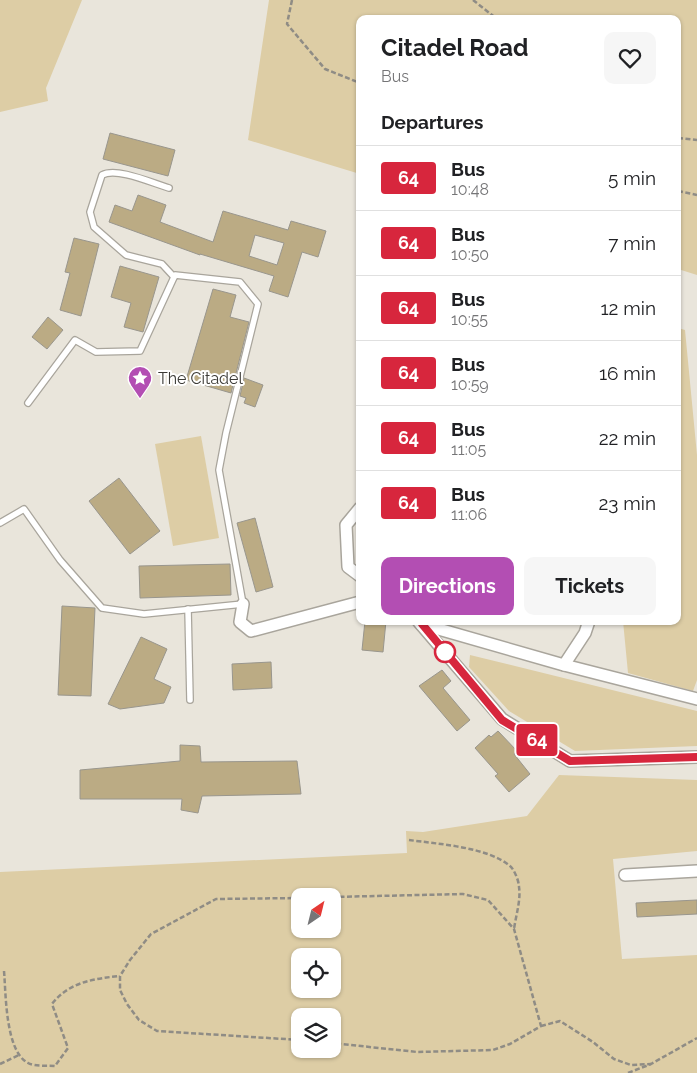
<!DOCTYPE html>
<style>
body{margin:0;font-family:Raleway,sans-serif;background:#f6f6f6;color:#202124;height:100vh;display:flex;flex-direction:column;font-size:19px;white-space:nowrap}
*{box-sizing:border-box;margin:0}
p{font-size:16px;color:#757577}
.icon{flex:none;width:28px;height:28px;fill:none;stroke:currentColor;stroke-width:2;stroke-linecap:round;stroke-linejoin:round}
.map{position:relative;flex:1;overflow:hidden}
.side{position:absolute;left:356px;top:15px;width:325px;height:610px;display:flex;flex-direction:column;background:#fff;border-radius:10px;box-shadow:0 1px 4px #0004}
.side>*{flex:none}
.badge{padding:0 10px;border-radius:4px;font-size:18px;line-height:32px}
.needle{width:32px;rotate:35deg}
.fabs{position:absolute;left:291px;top:888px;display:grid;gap:10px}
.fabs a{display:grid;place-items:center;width:50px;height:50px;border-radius:10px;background:#fff;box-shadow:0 1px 4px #0004;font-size:25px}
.map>.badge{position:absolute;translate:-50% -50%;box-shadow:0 0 0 2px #fff}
h2{padding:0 25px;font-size:19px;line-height:45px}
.round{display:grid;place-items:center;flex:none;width:52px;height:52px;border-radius:10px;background:#f6f6f6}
.headline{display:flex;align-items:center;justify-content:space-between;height:85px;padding:0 25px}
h1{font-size:24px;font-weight:700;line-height:38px}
.button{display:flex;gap:10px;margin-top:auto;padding:10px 25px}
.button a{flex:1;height:58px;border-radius:10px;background:#b34eb3;color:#fff;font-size:20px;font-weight:700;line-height:58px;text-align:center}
.button a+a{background:#f6f6f6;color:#202124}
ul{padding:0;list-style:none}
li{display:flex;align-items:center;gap:15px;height:65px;padding:0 25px;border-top:1px solid #e0e0e0}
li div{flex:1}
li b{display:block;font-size:19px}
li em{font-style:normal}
li .badge{min-width:55px;font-weight:700;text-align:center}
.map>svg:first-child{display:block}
.green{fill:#ddcda5;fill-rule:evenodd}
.building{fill:#bbab84;stroke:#99968d;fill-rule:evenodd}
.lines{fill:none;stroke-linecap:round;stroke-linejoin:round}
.lane-casing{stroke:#a9a59c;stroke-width:8}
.street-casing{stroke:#a9a59c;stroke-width:14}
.path{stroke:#8f8c85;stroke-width:2.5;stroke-dasharray:5 2.5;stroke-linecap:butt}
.lane{stroke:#fff;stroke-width:5.5}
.street{stroke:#fff;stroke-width:11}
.line-casing{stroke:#fff;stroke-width:11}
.line{stroke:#d7263d;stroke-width:8}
.stop-dot{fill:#fff;stroke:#d7263d;stroke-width:2.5}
.labels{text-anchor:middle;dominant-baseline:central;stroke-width:4;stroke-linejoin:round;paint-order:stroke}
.poi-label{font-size:16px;fill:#3b3a36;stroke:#fff;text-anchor:start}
</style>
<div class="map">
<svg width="697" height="1073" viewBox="0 0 697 1073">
<rect width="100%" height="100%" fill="#e9e5db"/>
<g class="green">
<polygon points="0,0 82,0 46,88 48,101 0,112"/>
<polygon points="269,0 697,0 697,275 678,269 678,19 360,19 360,174 248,140"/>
<polygon points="678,328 685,330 697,455 697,680 693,691 628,673 623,621 678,621"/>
<polygon points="201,436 219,538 173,546 155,444"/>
<polygon points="470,655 697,711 697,746 575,751 509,711 469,667"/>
<path d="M559,775L697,780V851L613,859L622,959L697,955V1073H0V872L407,853L406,831L423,832L527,816ZM300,896H332V929H300ZM300,956H332V989H300ZM300,1016H332V1049H300Z"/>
</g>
<g class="building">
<polygon points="110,133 175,150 168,176 103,159"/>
<path d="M138,195L166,205L160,222L213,242L223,211L288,230L291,221L326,231L318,257L302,252L288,297L269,291L274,276L200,254V255L109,222L115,205L132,211ZM255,235L284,243L277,265L249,256Z"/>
<polygon points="74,238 99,244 81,316 60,310 70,273 65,272"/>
<polygon points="120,266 159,277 143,332 124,327 131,303 111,297"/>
<polygon points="213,289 236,295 230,317 249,322 231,393 186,380"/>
<polygon points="48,317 63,330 47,349 32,337"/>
<polygon points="244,378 263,385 255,407 244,403 246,398 240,396"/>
<polygon points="119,478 160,531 130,554 89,501"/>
<polygon points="255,518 273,587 256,592 237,523"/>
<polygon points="230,564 231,595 140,598 139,566"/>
<polygon points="62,606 95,608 91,696 58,695"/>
<polygon points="365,621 386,621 383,652 362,650"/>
<polygon points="141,637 167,649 154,679 171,687 164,703 120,709 108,704"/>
<polygon points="271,662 272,688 233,690 232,664"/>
<polygon points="442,670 451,681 443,688 470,720 457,731 419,686"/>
<polygon points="498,731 517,751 514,754 530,774 509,792 495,776 498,774 475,748 489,735 491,737"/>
<polygon points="180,745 200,746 201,762 297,761 301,794 202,796 198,813 181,810 182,799 80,799 80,770 180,761"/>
<polygon points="697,900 697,914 637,917 636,903"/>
</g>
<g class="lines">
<g class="lane-casing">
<g id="lane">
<path d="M169,188C152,183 117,167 102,175L90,212L94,227L126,255L162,264L174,277"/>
<polyline points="0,523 24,509 60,560 102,608 144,614 243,604 219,470 226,433 258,304 240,282 175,275 140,351 96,352 75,340 28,403"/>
<polyline points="188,609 190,700"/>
</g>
</g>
<g class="street-casing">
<g id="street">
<polyline points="360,508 346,525 348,567 360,576"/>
<polyline points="243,604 240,622 251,631 360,602"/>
<polyline points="418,621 502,719 570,761 697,757"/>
<polyline points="421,624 564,665 697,699"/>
<polyline points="564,665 585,633 589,621"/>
<polyline points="625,875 697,871"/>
</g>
</g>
<g class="path">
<polyline points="292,0 287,24 325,69 360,83"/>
<polyline points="473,0 497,19"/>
<polyline points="678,138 697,140"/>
<polyline points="678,191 697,195"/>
<path d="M409,840C438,844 488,847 510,866C514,869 519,881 519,887C521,900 516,915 514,929"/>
<polyline points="332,897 463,894 488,900 514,929 541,1026 510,1044 493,1050 417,1052 332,1043"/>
<polyline points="300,898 216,899 151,934 130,960 120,976 120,990 127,1004 139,1020 157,1031 300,1040"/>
<path d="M4,971C6,993 5,1051 28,1063C35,1067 48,1065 55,1066L68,1048L52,1004C69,982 93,979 119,976"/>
<polyline points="541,1026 560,1021 593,1042 614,1059 631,1065 651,1064"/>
<polyline points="0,1064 19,1055"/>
<polyline points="628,1073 651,1064 697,1038"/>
</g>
<use href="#lane" class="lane"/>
<use href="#street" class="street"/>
</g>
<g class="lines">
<g class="line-casing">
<polyline id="line" points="422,624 502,720 570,761 697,757"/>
</g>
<use href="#line" class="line"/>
</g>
<defs>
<g id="sight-pin" transform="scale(1.25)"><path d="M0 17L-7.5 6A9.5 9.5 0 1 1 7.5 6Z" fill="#b34eb3" stroke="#fff"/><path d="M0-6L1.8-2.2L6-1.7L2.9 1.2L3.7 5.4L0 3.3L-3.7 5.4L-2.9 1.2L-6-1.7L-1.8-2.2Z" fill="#fff"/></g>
</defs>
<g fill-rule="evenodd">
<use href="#sight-pin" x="140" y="378"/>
</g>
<circle class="stop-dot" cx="445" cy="652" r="10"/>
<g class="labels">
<g class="poi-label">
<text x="158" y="378">The Citadel</text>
</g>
</g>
</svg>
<div class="fabs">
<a><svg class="needle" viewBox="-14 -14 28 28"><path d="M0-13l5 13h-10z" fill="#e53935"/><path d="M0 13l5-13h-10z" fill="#757577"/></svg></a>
<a><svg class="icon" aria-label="locate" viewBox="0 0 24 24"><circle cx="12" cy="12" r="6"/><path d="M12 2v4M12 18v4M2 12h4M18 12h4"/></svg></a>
<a><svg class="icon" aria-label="layers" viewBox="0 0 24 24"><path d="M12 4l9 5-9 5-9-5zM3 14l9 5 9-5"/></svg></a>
</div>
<b class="badge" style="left:537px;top:740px;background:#d7263d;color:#fff">64</b>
<section class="side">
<div class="headline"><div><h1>Citadel Road</h1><p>Bus</p></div><a class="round"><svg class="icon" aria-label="heart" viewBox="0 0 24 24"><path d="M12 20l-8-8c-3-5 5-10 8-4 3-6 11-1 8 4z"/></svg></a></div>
<h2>Departures</h2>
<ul>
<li><span class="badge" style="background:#d7263d;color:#fff">64</span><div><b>Bus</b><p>10:48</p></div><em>5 min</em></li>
<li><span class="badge" style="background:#d7263d;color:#fff">64</span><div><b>Bus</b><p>10:50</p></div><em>7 min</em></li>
<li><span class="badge" style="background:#d7263d;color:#fff">64</span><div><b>Bus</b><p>10:55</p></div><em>12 min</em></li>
<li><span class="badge" style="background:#d7263d;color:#fff">64</span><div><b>Bus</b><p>10:59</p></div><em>16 min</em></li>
<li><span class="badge" style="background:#d7263d;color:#fff">64</span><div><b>Bus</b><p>11:05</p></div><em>22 min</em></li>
<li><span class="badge" style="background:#d7263d;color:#fff">64</span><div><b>Bus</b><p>11:06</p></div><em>23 min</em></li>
</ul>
<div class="button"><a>Directions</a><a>Tickets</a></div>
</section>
</div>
